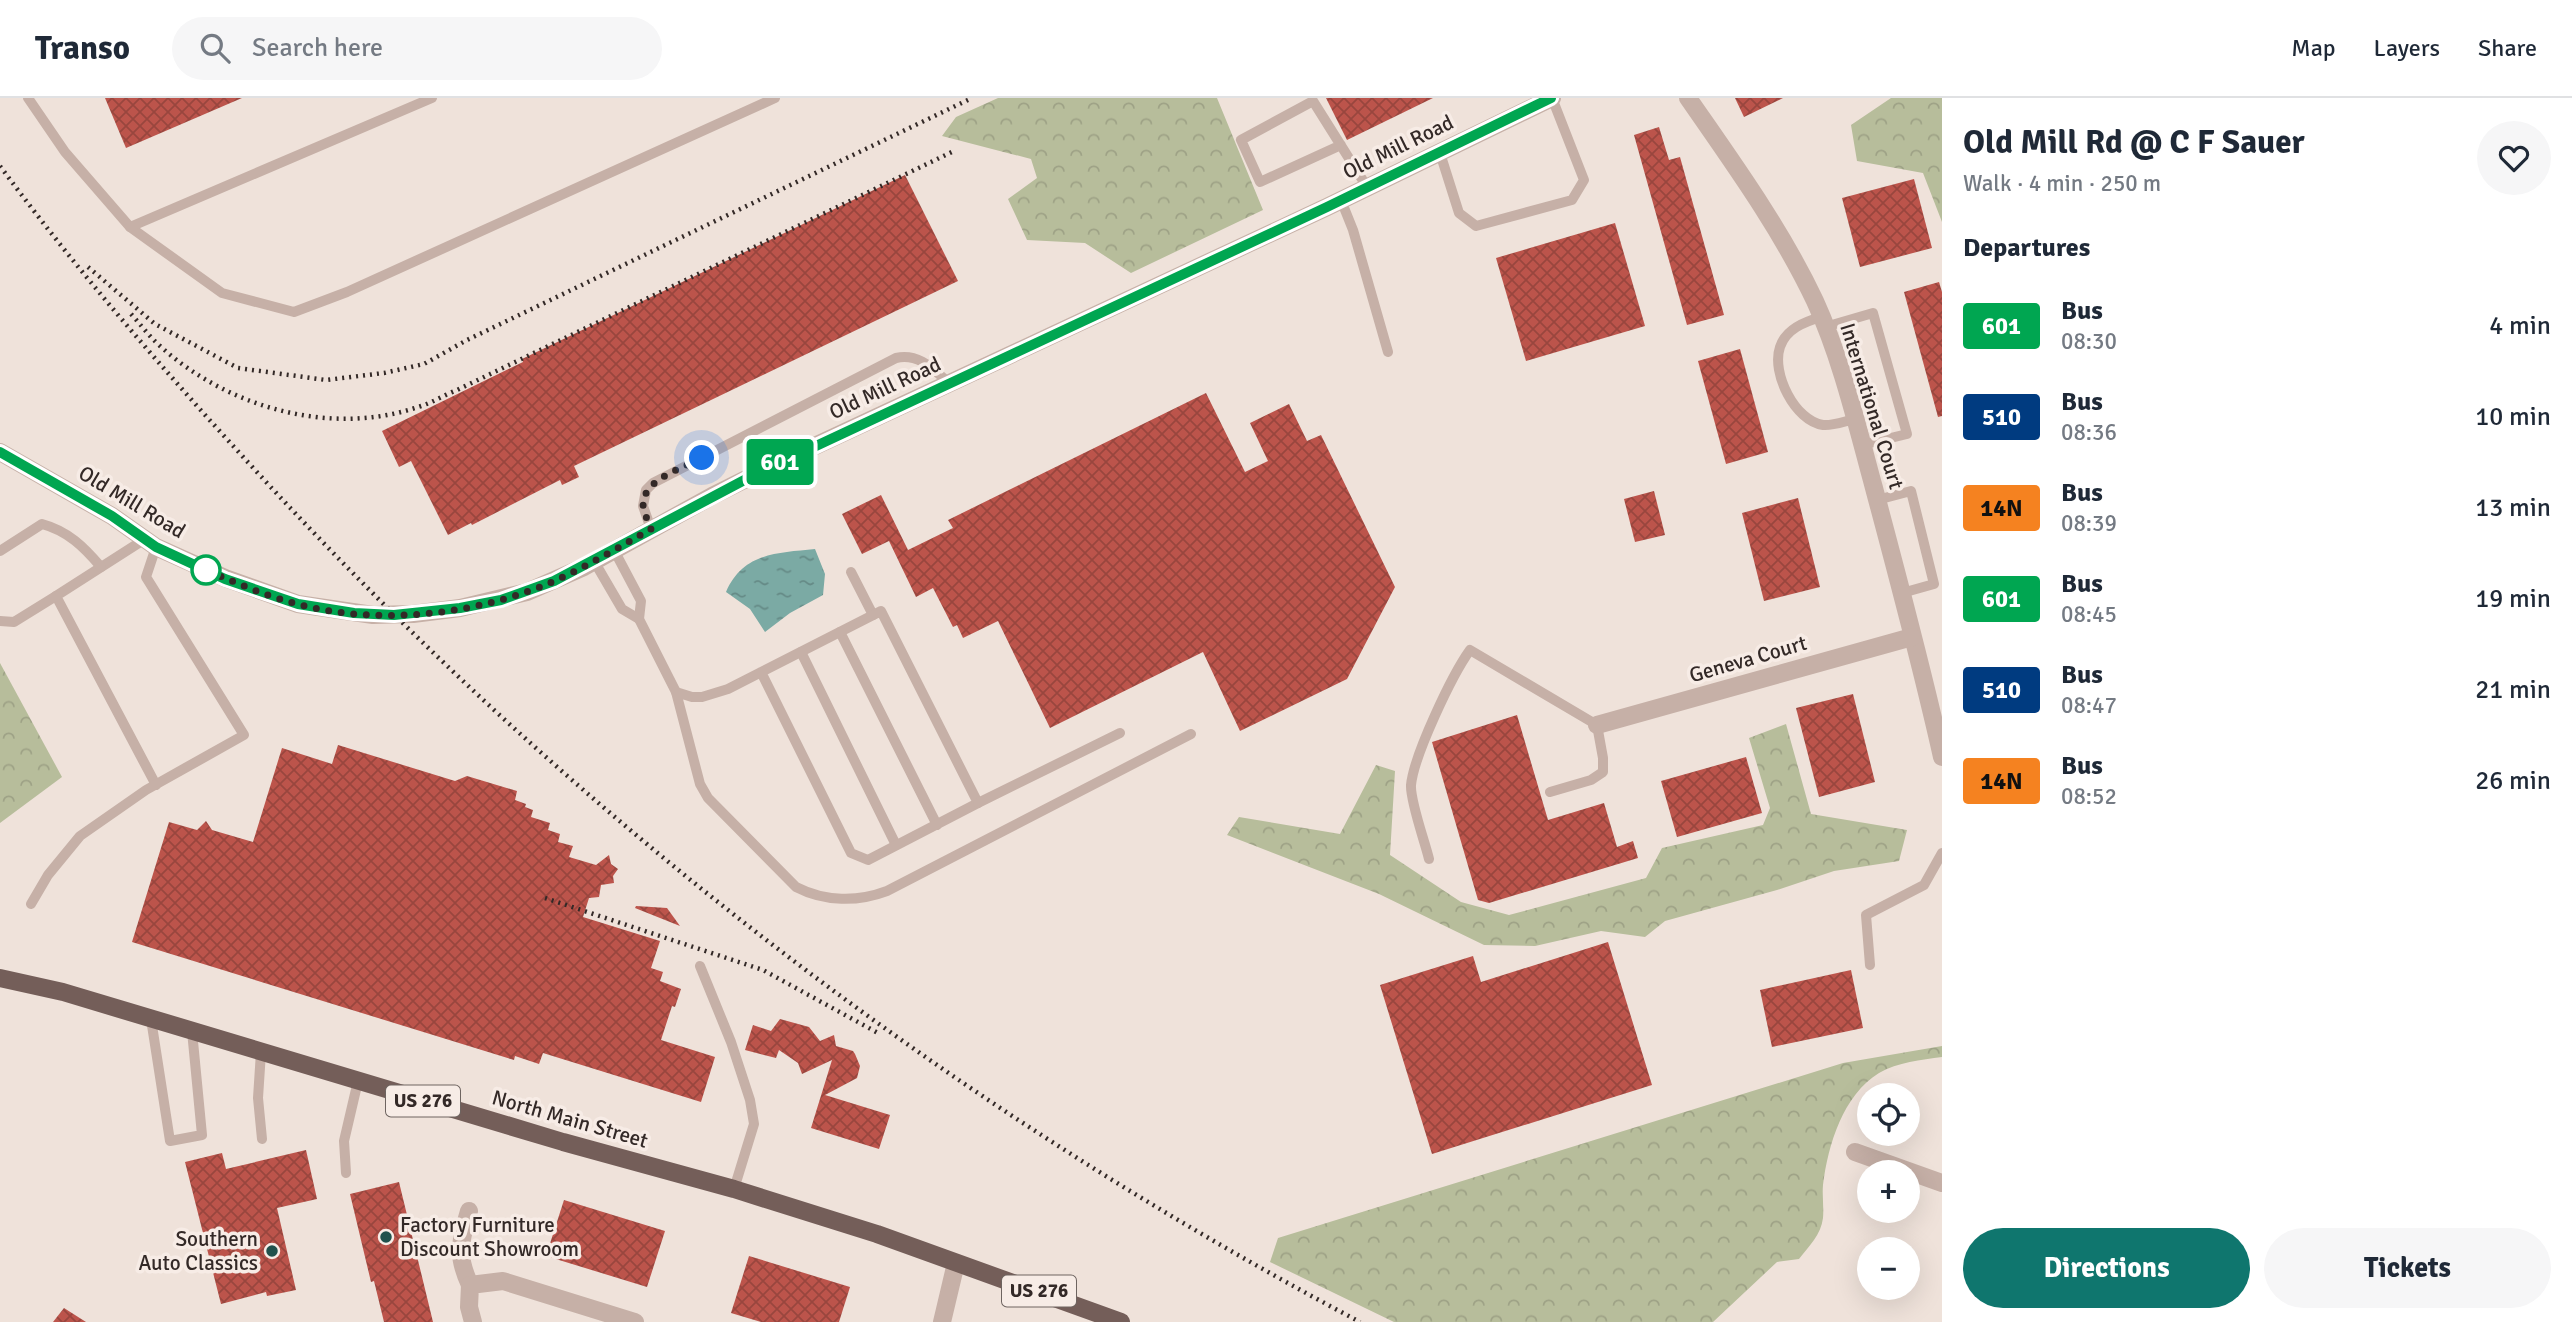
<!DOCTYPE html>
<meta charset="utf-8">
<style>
body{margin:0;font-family:Signika,sans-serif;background:#f6f6f7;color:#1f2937;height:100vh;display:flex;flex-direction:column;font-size:26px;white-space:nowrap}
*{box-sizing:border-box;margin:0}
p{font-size:23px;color:#747a83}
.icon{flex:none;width:38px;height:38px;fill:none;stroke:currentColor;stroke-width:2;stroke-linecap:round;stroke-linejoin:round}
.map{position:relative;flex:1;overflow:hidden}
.drawer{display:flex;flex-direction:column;background:#fff;width:630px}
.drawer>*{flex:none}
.badge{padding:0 14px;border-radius:5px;font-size:24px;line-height:46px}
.buttons{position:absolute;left:1857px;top:985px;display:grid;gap:14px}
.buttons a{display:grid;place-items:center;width:63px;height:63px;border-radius:50%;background:#fff;box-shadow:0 7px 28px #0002;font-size:35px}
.you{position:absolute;width:35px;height:35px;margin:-18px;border:5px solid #fff;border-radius:50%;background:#1a73e8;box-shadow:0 0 0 10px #1a73e833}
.map>.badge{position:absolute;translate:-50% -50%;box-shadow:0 0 0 4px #fff}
h2{padding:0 21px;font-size:26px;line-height:63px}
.round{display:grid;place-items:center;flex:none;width:74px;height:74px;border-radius:37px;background:#f6f6f7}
.headline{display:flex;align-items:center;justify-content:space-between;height:119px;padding:0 21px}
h1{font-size:33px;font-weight:800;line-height:52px}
.action{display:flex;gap:14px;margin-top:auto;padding:14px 21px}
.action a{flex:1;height:80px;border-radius:42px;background:#0f766e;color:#fff;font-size:28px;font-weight:800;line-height:80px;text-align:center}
.action a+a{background:#f6f6f7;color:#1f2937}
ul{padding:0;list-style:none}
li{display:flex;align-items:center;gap:21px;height:91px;padding:0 21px}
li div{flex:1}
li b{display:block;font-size:26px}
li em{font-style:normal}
li .badge{min-width:77px;font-weight:700;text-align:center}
header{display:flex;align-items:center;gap:42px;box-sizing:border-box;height:98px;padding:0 35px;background:#fff;border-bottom:2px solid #e0e1e3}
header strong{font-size:33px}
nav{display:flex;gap:38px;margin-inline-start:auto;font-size:24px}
.search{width:490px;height:63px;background:#f6f6f7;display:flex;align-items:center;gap:18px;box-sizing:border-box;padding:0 24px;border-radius:38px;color:#747a83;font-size:26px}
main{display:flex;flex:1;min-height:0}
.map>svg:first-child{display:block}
.forest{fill:url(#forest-crowns)}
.water{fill:url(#water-ripples)}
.building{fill:url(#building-cross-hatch)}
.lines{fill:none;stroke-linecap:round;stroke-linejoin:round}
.service{stroke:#c6b0a7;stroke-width:10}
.minor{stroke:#c6b0a7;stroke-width:18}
.primary{stroke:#745e59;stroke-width:18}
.rail{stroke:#332927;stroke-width:4.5;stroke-dasharray:2 5;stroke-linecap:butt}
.line-casing{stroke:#fff;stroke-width:16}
.line{stroke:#00a651;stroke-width:10}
.walk{stroke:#332927;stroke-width:7;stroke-dasharray:0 12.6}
.stop-dot{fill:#fff;stroke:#00a651;stroke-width:3.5}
.poi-dot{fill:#20514c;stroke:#f7ece6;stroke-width:2.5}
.labels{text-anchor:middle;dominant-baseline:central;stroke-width:7;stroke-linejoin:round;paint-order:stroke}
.shield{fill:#f7ece6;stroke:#6e6460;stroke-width:2}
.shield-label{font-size:19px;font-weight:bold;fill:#332927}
.street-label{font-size:21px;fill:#332927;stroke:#f7ece6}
.poi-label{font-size:21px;fill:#332927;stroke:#f7ece6;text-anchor:start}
</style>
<header>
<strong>Transo</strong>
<div class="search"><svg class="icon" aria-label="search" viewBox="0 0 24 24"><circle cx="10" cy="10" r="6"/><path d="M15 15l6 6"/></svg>Search here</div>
<nav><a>Map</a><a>Layers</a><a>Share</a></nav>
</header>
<main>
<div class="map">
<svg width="1942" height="1224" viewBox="0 0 1942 1224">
<defs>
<pattern id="forest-crowns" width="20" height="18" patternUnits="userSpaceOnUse" patternTransform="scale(1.75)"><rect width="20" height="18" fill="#b7bd9b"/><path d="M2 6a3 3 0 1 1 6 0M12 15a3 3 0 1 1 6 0" fill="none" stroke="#9ea286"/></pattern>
<pattern id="water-ripples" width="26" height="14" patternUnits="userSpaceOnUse" patternTransform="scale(1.75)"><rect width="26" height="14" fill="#7baaa4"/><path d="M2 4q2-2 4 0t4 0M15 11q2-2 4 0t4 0" fill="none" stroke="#658a86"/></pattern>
<pattern id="building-cross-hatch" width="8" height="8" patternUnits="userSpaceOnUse" patternTransform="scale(1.75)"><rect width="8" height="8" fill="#bc544b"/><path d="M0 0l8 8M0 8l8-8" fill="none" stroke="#99463e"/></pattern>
</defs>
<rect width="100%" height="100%" fill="#efe2da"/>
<g class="forest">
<polygon points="998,0 1217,0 1263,112 1131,175 1085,145 1027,142 1008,101 1037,80 1031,61 942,38 956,19"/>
<polygon points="1891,0 1942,0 1942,124 1923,75 1857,63 1851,27"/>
<polygon points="0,565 62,679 0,725"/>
<polygon points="1786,626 1811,716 1907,732 1899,763 1834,773 1777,792 1665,823 1645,839 1601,833 1535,848 1484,847 1379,796 1227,737 1239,719 1340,736 1376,667 1395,673 1390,757 1461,804 1509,817 1646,780 1662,750 1763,727 1770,710 1749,640"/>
<path d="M1942,948V959C1921,962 1898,964 1879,975C1843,997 1828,1047 1823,1087C1822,1098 1824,1109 1823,1120C1821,1137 1809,1148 1799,1161L1777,1164L1713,1224H1394L1270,1164L1278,1140L1843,965Z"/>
</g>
<path class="water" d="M815,451L825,476L823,497L790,515L765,534L750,511L726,494C743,455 776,455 815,451Z"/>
<g class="building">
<polygon points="105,0 242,0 126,50"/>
<polygon points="1326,0 1433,0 1347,42"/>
<polygon points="1735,0 1783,0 1744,19"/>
<polygon points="1659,29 1669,62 1680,59 1724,217 1687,227 1634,37"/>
<polygon points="905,77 958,183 574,368 579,379 562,387 560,382 472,427 471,425 448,437 411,363 399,369 382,333 523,264 522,261"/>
<polygon points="1914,81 1932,150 1860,169 1842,100"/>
<polygon points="1615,125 1645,228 1526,263 1496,160"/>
<polygon points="1939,184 1942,194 1942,318 1938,319 1904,194"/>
<polygon points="1740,251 1768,354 1726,366 1698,263"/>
<polygon points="1206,295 1245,374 1268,363 1250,325 1289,306 1307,343 1321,337 1395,489 1347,581 1240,633 1203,554 1050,630 998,523 963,540 957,527 953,529 933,490 916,499 889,443 862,456 842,416 881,397 908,452 953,430 948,422"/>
<polygon points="1654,393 1665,437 1635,444 1624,401"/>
<polygon points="1798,400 1820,489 1764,503 1742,415"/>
<polygon points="1853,596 1875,684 1819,699 1796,610"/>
<polygon points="1517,617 1548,722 1604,705 1617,749 1633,743 1638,760 1489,805 1478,802 1432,644"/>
<polygon points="338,647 455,683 467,678 517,693 515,702 526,706 525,709 533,712 531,719 550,725 548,732 560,736 558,744 573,748 569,759 596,767 609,757 611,766 618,771 613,778 614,785 601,787 599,799 589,800 583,819 660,843 651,870 663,874 660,883 681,891 675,909 672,908 661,942 715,959 701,1004 543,955 539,966 515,958 514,962 132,844 169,724 197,732 206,723 212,732 253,744 282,650 332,666"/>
<polygon points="1746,659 1762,715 1677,739 1661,683"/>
<polygon points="636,808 667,810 680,828 635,810"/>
<polygon points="1608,844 1652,987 1432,1056 1380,887 1473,858 1481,884"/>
<polygon points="1851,872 1863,930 1772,949 1760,892"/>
<polygon points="780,921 809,929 820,943 834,937 836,948 853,953 855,956 860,968 857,980 825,997 890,1017 879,1051 811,1030 832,962 802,976 798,965 779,952 776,960 745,952 753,927 771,933"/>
<polygon points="306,1052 317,1101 277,1110 296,1192 267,1198 266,1194 221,1206 185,1064 222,1055 226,1071"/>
<polygon points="399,1084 433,1224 384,1224 374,1183 371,1184 350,1096"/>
<polygon points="564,1102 665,1133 647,1189 546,1158"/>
<polygon points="749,1158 850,1189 839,1224 761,1224 731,1215"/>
<polygon points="64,1210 86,1224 53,1224"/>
</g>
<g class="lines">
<g class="service">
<polyline points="28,0 65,54 130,129 222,195 294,214 347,194 775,0"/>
<polyline points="1341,47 1260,84 1241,42 1313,3 1367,89"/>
<polyline points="1440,55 1459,115 1476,128 1572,102 1584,82 1552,0"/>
<polyline points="1341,102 1353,132 1388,254"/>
<polyline points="130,129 432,0"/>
<path d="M1821,219C1804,224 1786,231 1780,249C1771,275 1795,323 1823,327C1833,328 1845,323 1855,321"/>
<polyline points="1825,229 1873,215 1907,336 1862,347"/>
<polyline points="1877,402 1911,393 1934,486 1902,495"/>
<path d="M651,431L643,408L646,392L653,385L896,260C919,255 933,271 949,285"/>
<polyline points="145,441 56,498 156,687"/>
<polyline points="614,452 641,503 639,521 676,594"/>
<path d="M0,453L42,426C68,433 84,449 101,469"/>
<polyline points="594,463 622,511 639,521"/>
<polyline points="851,474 873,517"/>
<polyline points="0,523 14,524 56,498"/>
<polyline points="840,534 937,727"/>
<polyline points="801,554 896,747"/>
<path d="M761,574L851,755L868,762L978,705L881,513L728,591L702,599H692L676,594L700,686L708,700L796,789C825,804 858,804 887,793L1191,636"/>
<polyline points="978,705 1120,635"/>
<path d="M1429,761C1425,744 1410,703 1411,687C1414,657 1452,577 1470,552L1597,627L1603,660V674L1591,682L1550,694"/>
<polyline points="31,806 48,777 80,738 146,692 244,637 146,479 156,449"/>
<polyline points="1870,867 1866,817 1924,787 1942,755"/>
<polyline points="700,868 731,944 750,1002 754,1026 734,1091"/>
<polyline points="151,921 170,1043 202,1037 192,933"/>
<polyline points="261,954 258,1000 262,1041"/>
<polyline points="346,1075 344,1043 358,983"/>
</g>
<g class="minor">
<path d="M1688,0C1733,65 1781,131 1815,203C1842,262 1857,328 1874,390C1898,480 1922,569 1942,659"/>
<polyline points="0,354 112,418 156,449 225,480 298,506 373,517 413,516 460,510 527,494 584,469 712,398 772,368 1327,109 1552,0"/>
<polyline points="1597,627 1912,539"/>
<polyline points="1855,1054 1942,1085"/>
<path d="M469,1113C460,1144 456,1157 470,1187"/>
<polyline points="473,1224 469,1209 470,1187 503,1183 635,1224"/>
<polyline points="942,1224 956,1165"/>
</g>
<polyline class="primary" points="0,880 63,894 563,1044 734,1091 877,1136 1121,1224"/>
<g class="rail">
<path d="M0,68C79,175 166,275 256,373C571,717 947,1006 1360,1224"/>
<polyline points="88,169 155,226 238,270 326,282 384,275 424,266 467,242 972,0"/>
<path d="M131,216C141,227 149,238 160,248C227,309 330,339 418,309C432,305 444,297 457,292L956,52"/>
<polyline points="545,800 763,872 878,935"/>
</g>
</g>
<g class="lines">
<g class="line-casing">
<polyline id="line" points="0,354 112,418 156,449 225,481 298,506 354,515 394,517 460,510 501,502 554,483 752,378 1327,109 1551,0"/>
</g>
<use href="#line" class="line"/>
<path class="walk" d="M206,472L202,470C233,484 264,497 297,506C379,528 475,517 552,484C586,469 619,449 651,431C648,423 643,413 643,405C645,381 683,370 702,360"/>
</g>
<circle class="stop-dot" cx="206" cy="472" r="14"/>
<g class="poi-dot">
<circle cx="386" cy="1139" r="7"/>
<circle cx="272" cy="1153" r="7"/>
</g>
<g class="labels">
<g class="shield">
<rect x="386" y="987.5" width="74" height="31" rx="5"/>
<rect x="1002" y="1177.5" width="74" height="31" rx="5"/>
</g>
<g class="shield-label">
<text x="423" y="1003">US 276</text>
<text x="1039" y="1193">US 276</text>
</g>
<g class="street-label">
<text transform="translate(1398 49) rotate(-26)">Old Mill Road</text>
<text transform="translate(885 290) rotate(-25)">Old Mill Road</text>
<text transform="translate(1872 308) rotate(73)">International Court</text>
<text transform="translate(132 404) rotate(31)">Old Mill Road</text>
<text transform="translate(1748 561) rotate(-16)">Geneva Court</text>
<text transform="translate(570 1021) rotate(16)">North Main Street</text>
</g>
<g class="poi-label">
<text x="400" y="1127">Factory Furniture<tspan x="400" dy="24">Discount Showroom</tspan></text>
<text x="258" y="1141" text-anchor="end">Southern<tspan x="258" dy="24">Auto Classics</tspan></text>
</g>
</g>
</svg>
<div class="buttons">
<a><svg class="icon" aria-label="locate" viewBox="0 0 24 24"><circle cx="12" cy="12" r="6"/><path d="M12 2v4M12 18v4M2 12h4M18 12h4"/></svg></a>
<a>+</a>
<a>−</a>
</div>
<div class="you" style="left:702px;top:360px"></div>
<b class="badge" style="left:780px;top:364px;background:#00a651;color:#fff">601</b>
</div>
<section class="drawer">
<div class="headline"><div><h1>Old Mill Rd @ C F Sauer</h1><p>Walk · 4 min · 250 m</p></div><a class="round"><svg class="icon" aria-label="heart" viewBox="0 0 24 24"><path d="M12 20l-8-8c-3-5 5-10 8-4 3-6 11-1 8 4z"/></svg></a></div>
<h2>Departures</h2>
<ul>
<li><span class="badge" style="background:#00a651;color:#fff">601</span><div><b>Bus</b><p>08:30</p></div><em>4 min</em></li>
<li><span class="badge" style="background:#003b80;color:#fff">510</span><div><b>Bus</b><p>08:36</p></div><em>10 min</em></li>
<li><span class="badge" style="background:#f58220;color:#111">14N</span><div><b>Bus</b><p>08:39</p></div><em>13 min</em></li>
<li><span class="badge" style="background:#00a651;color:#fff">601</span><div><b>Bus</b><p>08:45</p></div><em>19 min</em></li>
<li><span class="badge" style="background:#003b80;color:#fff">510</span><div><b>Bus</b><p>08:47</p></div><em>21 min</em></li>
<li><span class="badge" style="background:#f58220;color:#111">14N</span><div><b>Bus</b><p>08:52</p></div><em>26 min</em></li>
</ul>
<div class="action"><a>Directions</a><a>Tickets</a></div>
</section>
</main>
